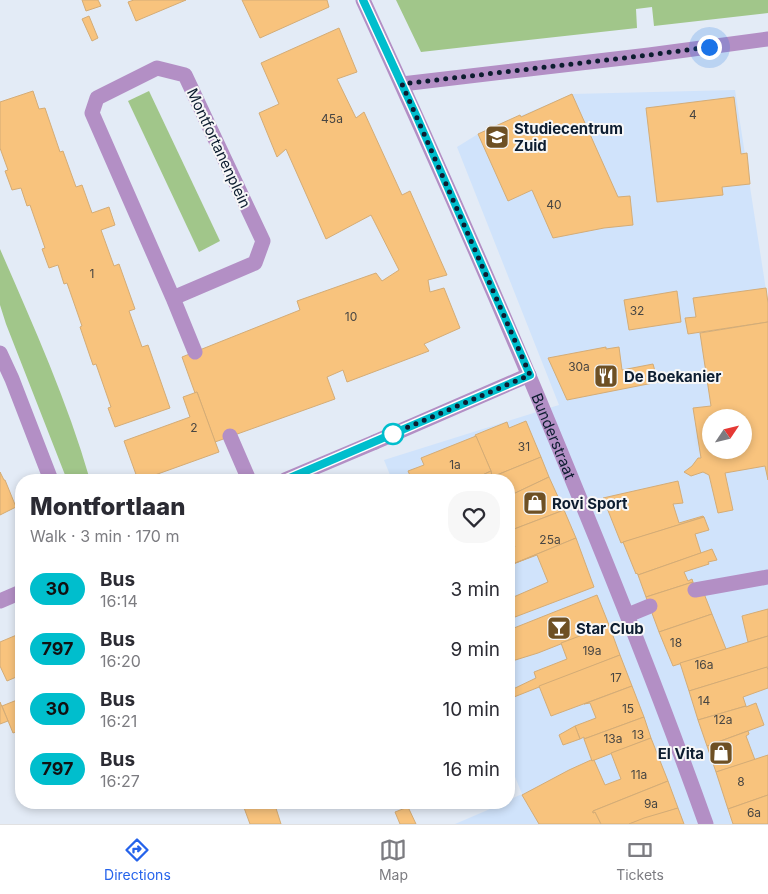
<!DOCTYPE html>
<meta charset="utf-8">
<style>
body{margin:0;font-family:Inter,sans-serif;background:#f7f7f7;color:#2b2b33;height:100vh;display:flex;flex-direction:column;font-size:19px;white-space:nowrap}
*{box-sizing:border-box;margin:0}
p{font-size:16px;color:#7c7c81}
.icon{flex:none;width:28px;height:28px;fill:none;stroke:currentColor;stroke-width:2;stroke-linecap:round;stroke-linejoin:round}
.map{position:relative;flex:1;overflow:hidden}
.details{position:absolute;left:15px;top:474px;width:500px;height:335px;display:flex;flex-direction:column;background:#fff;border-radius:20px;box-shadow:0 2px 8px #0003}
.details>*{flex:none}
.badge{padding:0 10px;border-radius:16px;font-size:18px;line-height:32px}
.needle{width:32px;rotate:55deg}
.fabs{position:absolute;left:702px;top:409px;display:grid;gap:10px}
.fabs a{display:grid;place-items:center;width:50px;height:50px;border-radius:50%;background:#fff;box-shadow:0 2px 8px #0003;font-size:25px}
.you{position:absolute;width:25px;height:25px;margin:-12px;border:4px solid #fff;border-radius:50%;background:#1a73e8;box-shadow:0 0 0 8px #1a73e833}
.map>.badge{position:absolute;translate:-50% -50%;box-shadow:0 0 0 2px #fff}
.round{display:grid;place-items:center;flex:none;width:52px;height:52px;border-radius:20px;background:#f7f7f7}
.head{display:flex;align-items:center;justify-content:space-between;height:85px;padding:0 15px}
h1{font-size:24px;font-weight:800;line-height:38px}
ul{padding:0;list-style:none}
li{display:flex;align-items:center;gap:15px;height:60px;padding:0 15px}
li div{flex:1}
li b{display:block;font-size:19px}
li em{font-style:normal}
li .badge{min-width:55px;font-weight:700;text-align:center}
.tab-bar{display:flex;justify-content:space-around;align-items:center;height:70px;border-top:1px solid #e1e1e2;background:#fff;font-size:14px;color:#7c7c81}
.tab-bar a{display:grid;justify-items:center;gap:2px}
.tab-bar .selected{color:#2563eb}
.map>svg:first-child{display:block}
.built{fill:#d0e3fb;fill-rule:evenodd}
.green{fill:#a1c68a}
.building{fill:#f8c37d;stroke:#d4ac76;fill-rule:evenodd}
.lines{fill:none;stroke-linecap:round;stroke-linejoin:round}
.lane{stroke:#b38fc5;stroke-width:15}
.street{stroke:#b38fc5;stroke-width:15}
.line-casing{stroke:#fff;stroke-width:11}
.line{stroke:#00becd;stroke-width:8}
.walk{stroke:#0d1d30;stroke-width:5;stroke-dasharray:0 9}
.stop-dot{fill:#fff;stroke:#00becd;stroke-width:2.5}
.labels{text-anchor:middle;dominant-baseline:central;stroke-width:4;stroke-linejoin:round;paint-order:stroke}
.number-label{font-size:12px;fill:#484643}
.poi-label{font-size:15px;font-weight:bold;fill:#0d1d30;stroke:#f7f7f7;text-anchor:start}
.street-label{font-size:15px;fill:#0d1d30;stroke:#f7f7f7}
</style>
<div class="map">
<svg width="768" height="824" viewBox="0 0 768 824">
<rect width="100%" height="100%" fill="#e3ebf6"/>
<path class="built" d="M735,90L768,303V824H455L504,803L509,802V800L522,794L509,762V480H392L384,460L559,405L457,147L478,134L572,94ZM711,418H744V450H711Z"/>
<g class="green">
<polygon points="396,0 768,0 768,13 654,26 652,7 636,9 637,28 421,52"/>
<polygon points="149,91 220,241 199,252 128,101"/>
<path d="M0,249C33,325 67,400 90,480H67L6,324L0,305Z"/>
</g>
<g class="building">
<polygon points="82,0 98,0 101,6 86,11"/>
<polygon points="134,0 186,0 136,21 128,2"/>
<polygon points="242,0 327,0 329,7 260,38"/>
<polygon points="89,16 98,38 92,41 82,19"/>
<polygon points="339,28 357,72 337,79 356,118 364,112 402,195 410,191 447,275 428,280 430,292 444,288 460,328 424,344 429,351 347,382 343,370 327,377 335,399 215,442 197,392 195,393 182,357 300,310 297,301 376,273 382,281 399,270 371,215 326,239 286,149 277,157 259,113 279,104 261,63"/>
<polygon points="33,91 39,109 45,108 60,152 63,151 76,187 82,185 92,213 109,207 115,225 101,230 114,266 119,264 135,309 129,311 142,347 148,345 170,408 115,427 108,408 111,407 96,364 93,365 80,327 82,326 67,283 64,284 58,265 49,268 42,249 45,248 30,205 27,206 21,188 12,190 5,171 8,170 0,148 0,102"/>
<polygon points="572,94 618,197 630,196 633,225 604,228 553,238 532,190 508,201 478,134 520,115 521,117"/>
<polygon points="734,97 741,154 747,153 750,184 722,187 723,195 657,202 646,108"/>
<polygon points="766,288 768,303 768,322 688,334 685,318 696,317 693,298"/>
<polygon points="677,291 681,322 629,330 624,300"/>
<path d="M768,322V480L765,466L725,473L733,510L718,513L709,475L703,472L691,476L684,472L692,466L698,458H701L693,408L711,406L700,333ZM711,418H744V450H711Z"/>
<polygon points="606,347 606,349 619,347 622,370 653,364 658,382 567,400 548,358"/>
<polygon points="197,392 219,452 141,480 138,480 124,441 190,417 183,397"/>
<polygon points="526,421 541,457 492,477 491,471 475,435 507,422 509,428"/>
<polygon points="476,436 491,471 472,480 412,480 408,471 424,465 421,458"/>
<polygon points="541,457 549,477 509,496 509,480 472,480 491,471 492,477"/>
<polygon points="0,472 4,480 5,480 16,507 0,515"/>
<polygon points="549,477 564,510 509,531 509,496"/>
<polygon points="678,481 683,503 673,504 679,523 703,516 704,517 621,543 603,498"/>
<polygon points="564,510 576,538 513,564 509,554 509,549 515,547 509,531"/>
<polygon points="704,517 709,530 695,534 701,553 638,575 637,573 636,574 623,542"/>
<polygon points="576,538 594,587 515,617 509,599 548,582 537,555 513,564"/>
<polygon points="712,549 717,560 708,562 709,564 684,572 688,581 692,579 693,582 646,597 638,575"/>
<polygon points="693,582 695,590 703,591 712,614 659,632 646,597"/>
<polygon points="597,595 609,625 538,653 509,662 509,630"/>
<polygon points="768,609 768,636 748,642 742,616"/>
<polygon points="712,614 726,649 673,666 659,632"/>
<polygon points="609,625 620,655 514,697 511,690 536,678 534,672 567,659 561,643"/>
<polygon points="19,634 21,640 21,675 7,681 0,666 0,642"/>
<polygon points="768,636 768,667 689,691 680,663"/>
<polygon points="620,655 632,686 551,716 539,686"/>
<polygon points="767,667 768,670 768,688 743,697 746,706 698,720 689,691"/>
<polygon points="632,686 644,717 584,739 584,737 580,739 575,726 596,718 590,703 584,704"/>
<polygon points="17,700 21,710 21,730 13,733 2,706"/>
<polygon points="0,702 8,721 0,724"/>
<polygon points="756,703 764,725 707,746 698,720 746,706 746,707"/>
<polygon points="644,717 651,738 592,761 584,739"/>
<polygon points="575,726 580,739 563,745 559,735"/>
<polygon points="748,731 749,734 746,736 755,760 716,772 707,746"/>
<polygon points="651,738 668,781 593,811 593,813 595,812 601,824 539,824 522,795 569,770 591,760 592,761 594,760 605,785 621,779 611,753"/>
<polygon points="768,755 768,795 728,809 716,772"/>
<polygon points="668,781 678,808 629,824 601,824 595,812 593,813 593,811"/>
<polygon points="768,795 768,824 733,824 728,809"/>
<polygon points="251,802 274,802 281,824 250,824 243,805"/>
<polygon points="408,807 416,824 400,824 395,812"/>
<polygon points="678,808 684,824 629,824 644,818"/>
</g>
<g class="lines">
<g class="lane">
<polyline points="173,298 255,263 263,241 185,75 157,68 97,98 92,113 173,298 195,352"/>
<polyline points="230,436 249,480"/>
<polyline points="375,442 529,375"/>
<polyline points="695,590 768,577"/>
<polyline points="628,615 650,606"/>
</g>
<g class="street">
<path id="s1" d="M363,0C438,163 510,327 578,494C623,603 666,712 706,824"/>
<polyline points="402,84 649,55 768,39"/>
<polyline points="0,353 12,379 51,480"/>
<polyline points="285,480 375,442"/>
<polyline points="0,601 21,592"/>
</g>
</g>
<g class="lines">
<g class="line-casing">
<polyline id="line" points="285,480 530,375 416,115 363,0"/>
</g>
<use href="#line" class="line"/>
<polyline class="walk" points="393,434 392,434 530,375 402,84 649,55 709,47"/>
</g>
<defs>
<g id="school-square" transform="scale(1.25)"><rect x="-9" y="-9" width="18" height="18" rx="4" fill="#6e5024" stroke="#f7f7f7"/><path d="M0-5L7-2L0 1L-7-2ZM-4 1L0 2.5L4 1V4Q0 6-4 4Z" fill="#fff"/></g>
<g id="restaurant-square" transform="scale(1.25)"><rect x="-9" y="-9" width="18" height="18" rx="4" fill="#6e5024" stroke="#f7f7f7"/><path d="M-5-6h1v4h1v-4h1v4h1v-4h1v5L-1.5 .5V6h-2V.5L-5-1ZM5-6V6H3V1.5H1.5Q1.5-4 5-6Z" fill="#fff"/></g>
<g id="shop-square" transform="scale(1.25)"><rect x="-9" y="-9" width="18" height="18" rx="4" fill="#6e5024" stroke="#f7f7f7"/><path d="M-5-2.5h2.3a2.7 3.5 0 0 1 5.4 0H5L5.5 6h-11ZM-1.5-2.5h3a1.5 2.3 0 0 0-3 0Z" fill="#fff"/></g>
<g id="bar-square" transform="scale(1.25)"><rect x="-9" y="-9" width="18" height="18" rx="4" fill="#6e5024" stroke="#f7f7f7"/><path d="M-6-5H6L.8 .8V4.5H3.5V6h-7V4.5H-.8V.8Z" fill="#fff"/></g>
</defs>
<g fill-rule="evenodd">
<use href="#school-square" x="497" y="137"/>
<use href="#restaurant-square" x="606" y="376"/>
<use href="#shop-square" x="535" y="503"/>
<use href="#bar-square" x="559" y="628"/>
<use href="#shop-square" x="721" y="753"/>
</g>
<circle class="stop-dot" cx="393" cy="434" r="10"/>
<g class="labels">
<g class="number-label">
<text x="693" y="114">4</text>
<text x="332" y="118">45a</text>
<text x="554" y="204">40</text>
<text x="92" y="273">1</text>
<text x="637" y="310">32</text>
<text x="351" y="316">10</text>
<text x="579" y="366">30a</text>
<text x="194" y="427">2</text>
<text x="524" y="446">31</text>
<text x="455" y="464">1a</text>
<text x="550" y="539">25a</text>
<text x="676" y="642">18</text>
<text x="592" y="650">19a</text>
<text x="704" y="664">16a</text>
<text x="616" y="677">17</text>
<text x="704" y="700">14</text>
<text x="628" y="708">15</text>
<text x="723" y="719">12a</text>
<text x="638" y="734">13</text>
<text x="613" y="738">13a</text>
<text x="639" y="774">11a</text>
<text x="741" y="781">8</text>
<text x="651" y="803">9a</text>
<text x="754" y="812">6a</text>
</g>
<g class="poi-label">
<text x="514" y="128">Studiecentrum<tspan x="514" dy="17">Zuid</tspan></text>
<text x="624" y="376">De Boekanier</text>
<text x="552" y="503">Rovi Sport</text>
<text x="576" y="628">Star Club</text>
<text x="704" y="753" text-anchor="end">El Vita</text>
</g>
<g class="street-label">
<text transform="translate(219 148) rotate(65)">Montfortanenplein</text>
<text stroke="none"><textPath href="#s1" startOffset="476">Bunderstraat</textPath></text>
</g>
</g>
</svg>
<div class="fabs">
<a><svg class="needle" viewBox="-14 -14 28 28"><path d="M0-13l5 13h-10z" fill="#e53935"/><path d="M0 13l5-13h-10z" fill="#7c7c81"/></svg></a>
</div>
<div class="you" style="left:709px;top:47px"></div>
<section class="details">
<div class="head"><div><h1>Montfortlaan</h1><p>Walk · 3 min · 170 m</p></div><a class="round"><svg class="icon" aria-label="heart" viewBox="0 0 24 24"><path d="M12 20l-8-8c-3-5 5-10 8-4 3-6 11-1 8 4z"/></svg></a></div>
<ul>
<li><span class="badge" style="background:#00becd;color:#111">30</span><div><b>Bus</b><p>16:14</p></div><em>3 min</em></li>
<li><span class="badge" style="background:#00becd;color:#111">797</span><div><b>Bus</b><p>16:20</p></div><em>9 min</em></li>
<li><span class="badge" style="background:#00becd;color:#111">30</span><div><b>Bus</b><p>16:21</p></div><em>10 min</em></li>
<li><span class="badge" style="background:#00becd;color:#111">797</span><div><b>Bus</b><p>16:27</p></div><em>16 min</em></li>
</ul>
</section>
</div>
<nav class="tab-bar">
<a class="selected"><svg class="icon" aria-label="directions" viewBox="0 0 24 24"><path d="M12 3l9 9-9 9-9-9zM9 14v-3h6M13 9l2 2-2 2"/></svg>Directions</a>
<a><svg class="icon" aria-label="map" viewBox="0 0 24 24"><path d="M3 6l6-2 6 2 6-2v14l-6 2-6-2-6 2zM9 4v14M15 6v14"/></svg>Map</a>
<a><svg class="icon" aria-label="tickets" viewBox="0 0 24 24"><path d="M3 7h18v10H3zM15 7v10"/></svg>Tickets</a>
</nav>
